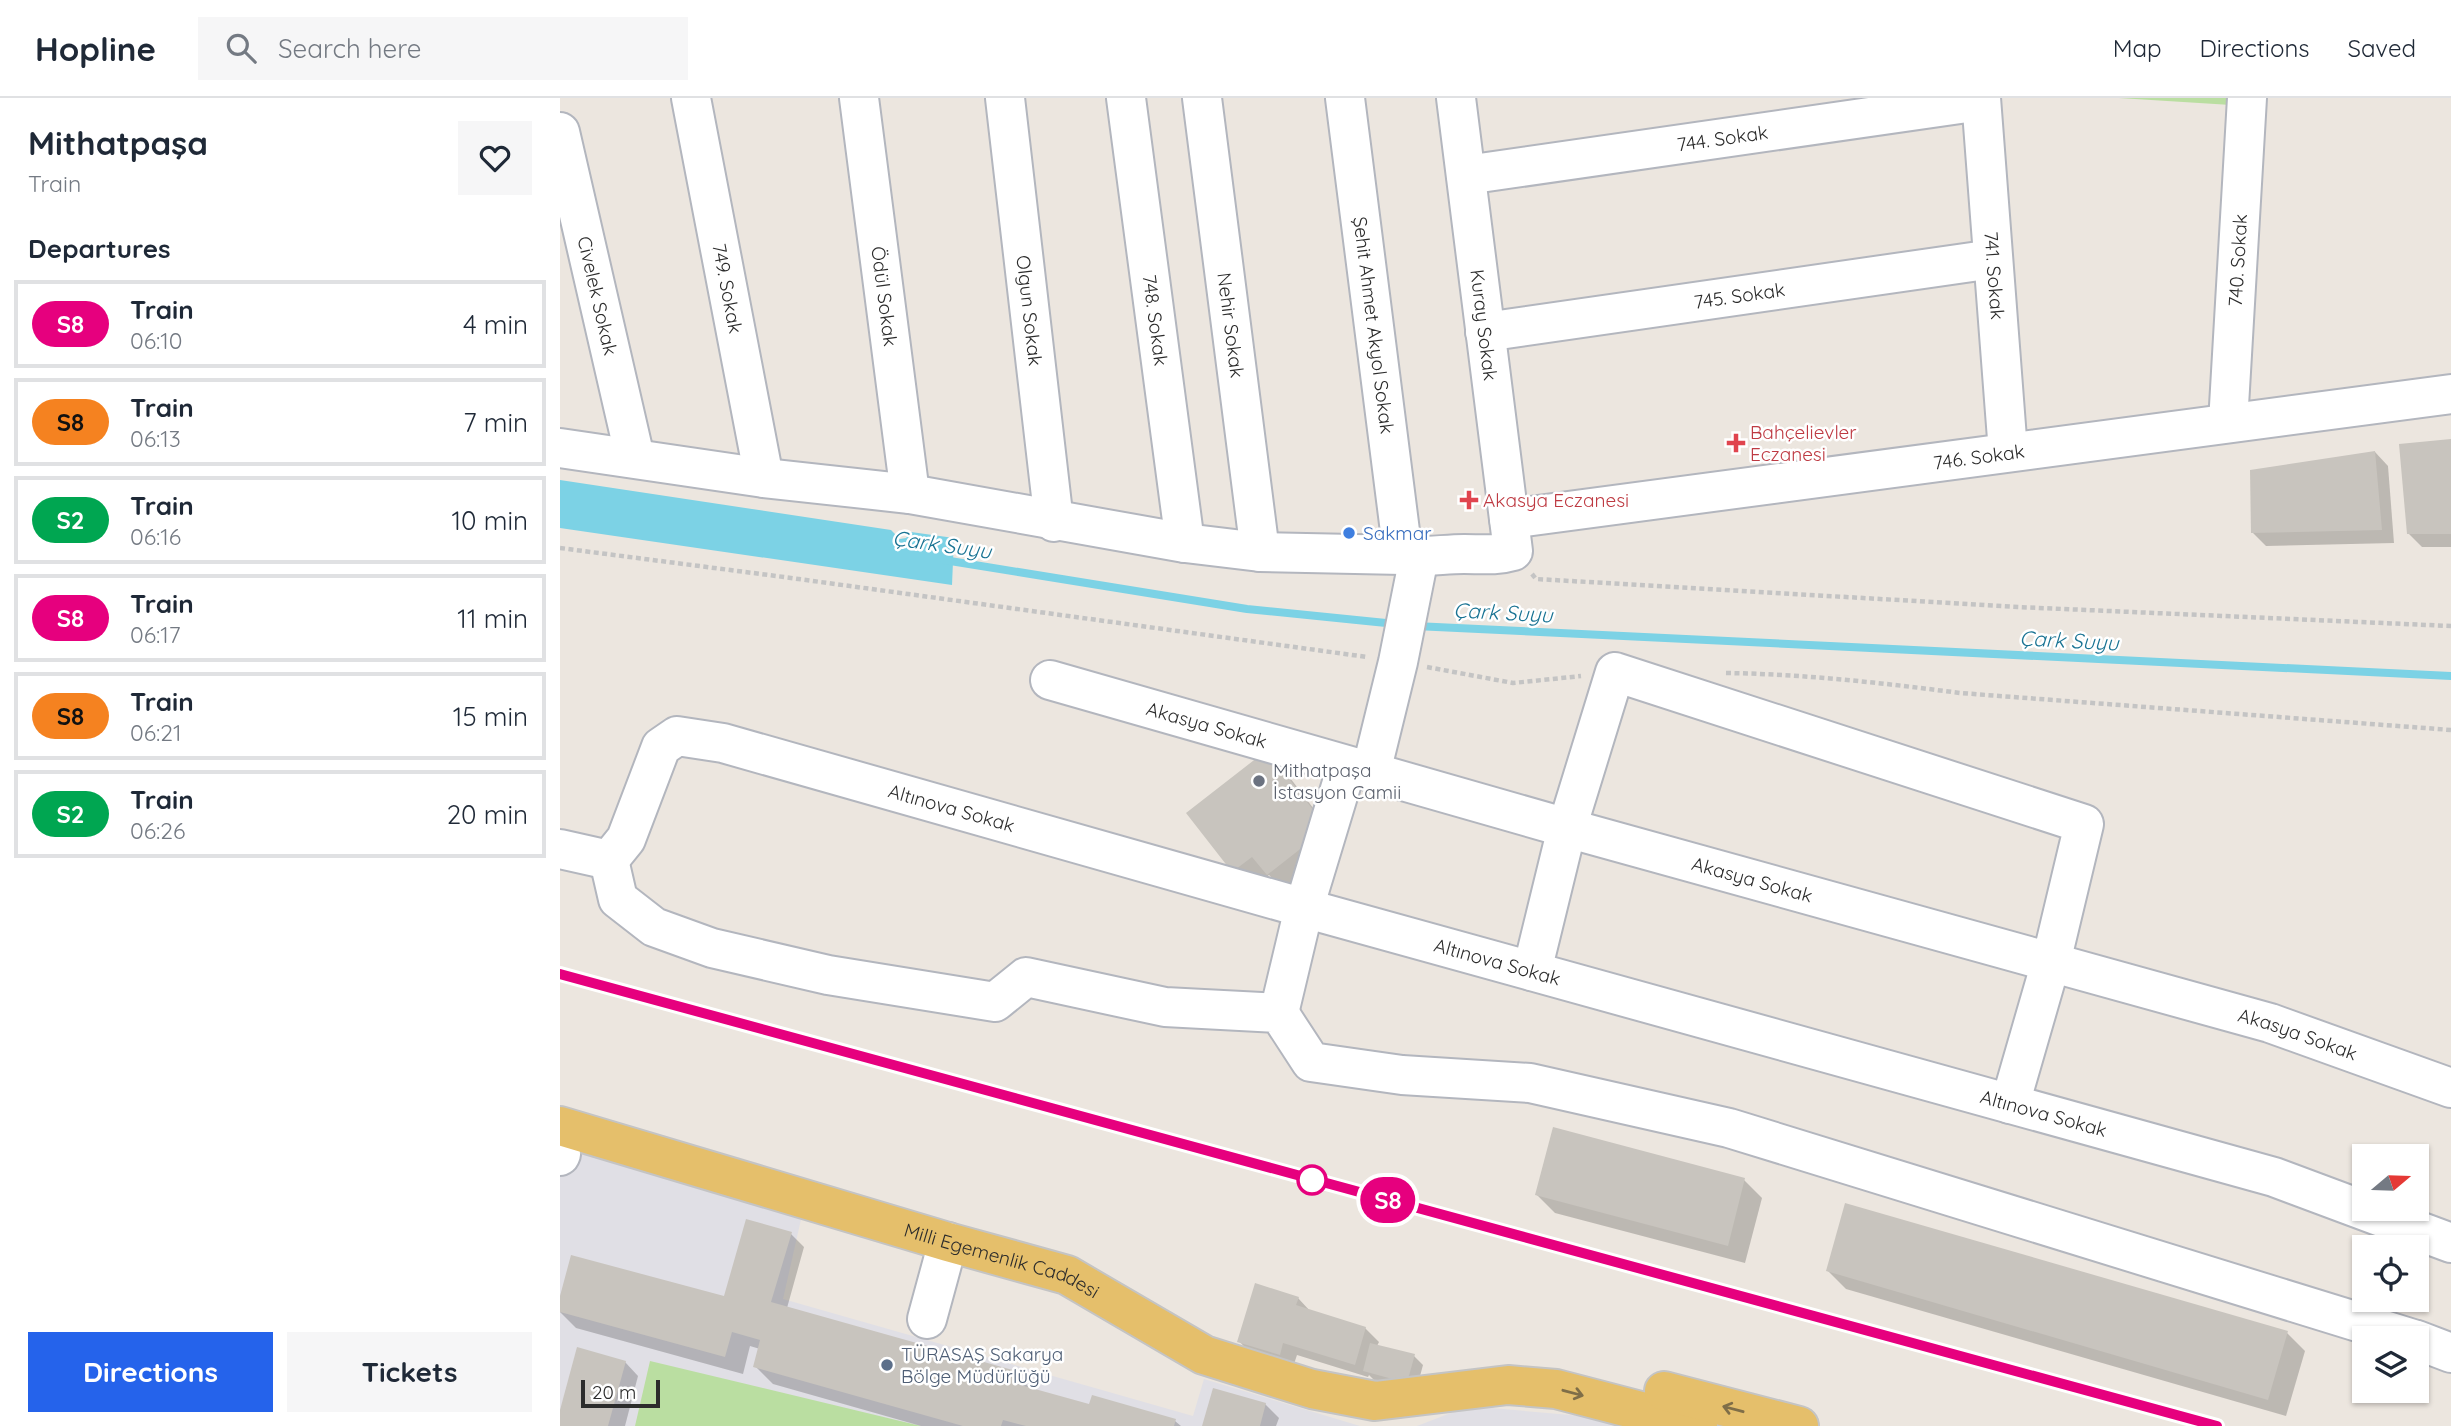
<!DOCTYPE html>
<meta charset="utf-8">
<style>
body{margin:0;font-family:Quicksand,sans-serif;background:#f6f6f7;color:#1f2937;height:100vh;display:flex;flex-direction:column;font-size:26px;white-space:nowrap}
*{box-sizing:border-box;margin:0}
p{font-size:23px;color:#747a83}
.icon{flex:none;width:38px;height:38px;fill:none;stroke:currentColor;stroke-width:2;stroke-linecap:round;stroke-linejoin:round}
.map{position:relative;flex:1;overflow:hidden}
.panel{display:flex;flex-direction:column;background:#fff;width:560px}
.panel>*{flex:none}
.badge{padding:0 14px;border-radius:23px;font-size:24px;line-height:46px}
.needle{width:46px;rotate:71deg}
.controls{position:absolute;left:1792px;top:1046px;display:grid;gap:14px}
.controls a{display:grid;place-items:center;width:77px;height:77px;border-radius:0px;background:#fff;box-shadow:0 2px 5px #0004;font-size:35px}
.scale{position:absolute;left:21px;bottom:18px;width:79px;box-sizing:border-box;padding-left:7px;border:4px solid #2c2c2c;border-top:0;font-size:19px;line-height:24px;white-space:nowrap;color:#2c2c2c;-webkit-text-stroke:5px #fff;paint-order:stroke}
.map>.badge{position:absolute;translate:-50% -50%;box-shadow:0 0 0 4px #fff}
h2{padding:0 28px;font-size:26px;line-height:63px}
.round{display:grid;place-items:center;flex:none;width:74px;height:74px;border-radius:0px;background:#f6f6f7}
.overview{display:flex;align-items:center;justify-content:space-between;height:119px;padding:0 28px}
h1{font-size:33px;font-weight:800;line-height:52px}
.action{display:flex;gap:14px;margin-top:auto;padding:14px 28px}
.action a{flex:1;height:80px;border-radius:0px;background:#2563eb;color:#fff;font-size:28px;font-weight:800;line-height:80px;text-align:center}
.action a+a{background:#f6f6f7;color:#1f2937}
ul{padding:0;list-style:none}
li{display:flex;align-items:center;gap:21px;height:88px;margin:0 14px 10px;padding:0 14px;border:4px solid #e0e1e3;border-radius:0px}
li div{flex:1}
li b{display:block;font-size:26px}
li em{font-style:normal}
li .badge{min-width:77px;font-weight:700;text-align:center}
header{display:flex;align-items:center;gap:42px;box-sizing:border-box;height:98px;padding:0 35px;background:#fff;border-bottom:2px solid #e0e1e3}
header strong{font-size:33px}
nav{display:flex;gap:38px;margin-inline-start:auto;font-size:24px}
.search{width:490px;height:63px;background:#f6f6f7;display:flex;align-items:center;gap:18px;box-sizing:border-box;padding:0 24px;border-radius:0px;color:#747a83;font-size:26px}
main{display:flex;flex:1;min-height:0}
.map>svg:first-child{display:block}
.industrial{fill:#e0dfe5}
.green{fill:#badea1}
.water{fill:#7cd2e5}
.shadow{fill:#0003}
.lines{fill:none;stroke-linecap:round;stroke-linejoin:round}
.stream{stroke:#7cd2e5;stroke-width:8}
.building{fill:#c8c4be}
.minor-casing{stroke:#b3b6be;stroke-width:42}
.major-casing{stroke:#c4c4c4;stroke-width:42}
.path{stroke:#c4c4c4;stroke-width:4.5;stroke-dasharray:5 3.5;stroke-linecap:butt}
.minor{stroke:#fff;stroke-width:38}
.major{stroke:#e5bf6b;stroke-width:38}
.rail{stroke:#a2a6b4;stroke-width:5}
.oneway{stroke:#7f6e48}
.line-casing{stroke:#fff;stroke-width:16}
.line{stroke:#e6007e;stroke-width:10}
.health-dot{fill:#e0444e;stroke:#fff;stroke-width:2.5}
.shop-dot{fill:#3f7fe0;stroke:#fff;stroke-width:2.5}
.worship-dot{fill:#6b7280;stroke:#fff;stroke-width:2.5}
.stop-dot{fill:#fff;stroke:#e6007e;stroke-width:3.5}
.service-dot{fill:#5c6f8a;stroke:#fff;stroke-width:2.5}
.labels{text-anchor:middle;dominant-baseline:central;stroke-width:5;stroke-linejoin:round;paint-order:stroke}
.street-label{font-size:19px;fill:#2c2c2c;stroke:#fff}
.health-label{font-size:19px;fill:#be3a42;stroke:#fff;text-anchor:start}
.shop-label{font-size:19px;fill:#366cbe;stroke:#fff;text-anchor:start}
.worship-label{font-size:19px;fill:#5b616d;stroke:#fff;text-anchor:start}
.service-label{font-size:19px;fill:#4e5e75;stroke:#fff;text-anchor:start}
.water-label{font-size:21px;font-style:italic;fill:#197393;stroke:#fff}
</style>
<header>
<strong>Hopline</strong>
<div class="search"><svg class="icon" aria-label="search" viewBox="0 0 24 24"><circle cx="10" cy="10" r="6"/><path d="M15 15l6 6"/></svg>Search here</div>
<nav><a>Map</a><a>Directions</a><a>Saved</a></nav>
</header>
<main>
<section class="panel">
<div class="overview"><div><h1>Mithatpaşa</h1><p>Train</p></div><a class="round"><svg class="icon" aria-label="heart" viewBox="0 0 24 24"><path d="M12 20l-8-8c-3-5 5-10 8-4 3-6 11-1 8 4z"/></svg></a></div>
<h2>Departures</h2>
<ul>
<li><span class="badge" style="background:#e6007e;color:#fff">S8</span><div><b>Train</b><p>06:10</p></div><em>4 min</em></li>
<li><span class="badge" style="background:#f58220;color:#111">S8</span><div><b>Train</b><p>06:13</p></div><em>7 min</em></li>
<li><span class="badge" style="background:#00a651;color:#fff">S2</span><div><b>Train</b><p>06:16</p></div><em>10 min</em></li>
<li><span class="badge" style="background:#e6007e;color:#fff">S8</span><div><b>Train</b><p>06:17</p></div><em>11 min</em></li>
<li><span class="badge" style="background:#f58220;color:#111">S8</span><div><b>Train</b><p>06:21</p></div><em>15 min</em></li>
<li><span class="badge" style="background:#00a651;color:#fff">S2</span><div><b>Train</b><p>06:26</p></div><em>20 min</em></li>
</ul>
<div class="action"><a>Directions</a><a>Tickets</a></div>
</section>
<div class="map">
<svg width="1891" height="1328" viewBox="0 0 1891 1328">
<rect width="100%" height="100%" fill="#ece6df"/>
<g class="industrial">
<polygon points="0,1046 242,1117 223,1201 633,1318 644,1281 800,1328 0,1328"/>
<polygon points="909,1308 1033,1319 1064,1328 857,1328"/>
</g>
<g class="green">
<polygon points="1559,0 1671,0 1671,7"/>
<polygon points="90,1263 361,1328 75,1328"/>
</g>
<polygon class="water" points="0,382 331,432 340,441 346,440 351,434 394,440 392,487 0,430"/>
<g class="shadow">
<polygon points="1891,342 1891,449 1862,449 1849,436"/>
<polygon points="1815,354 1828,368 1834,445 1706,448 1692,434"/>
<polygon points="706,654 724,672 783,749 726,793 709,777 692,791 674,773"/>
<polygon points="1184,1082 1202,1100 1185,1165 995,1115 977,1097"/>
<polygon points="231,1136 244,1149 227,1210 455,1275 472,1292 528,1308 615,1323 621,1328 361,1328 213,1286 195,1268 200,1251 190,1248 183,1276 16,1230 0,1214 0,1205 170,1202"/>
<polygon points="1268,1173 1727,1235 1745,1253 1726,1318 1286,1191"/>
<polygon points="738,1200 751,1214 805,1230 819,1244 817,1248 854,1258 863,1267 856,1293 814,1282 809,1277 808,1279 737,1257 733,1269 692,1257 679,1243"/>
<polygon points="65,1264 78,1278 65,1328 0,1328 0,1319"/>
<polygon points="705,1306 719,1320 716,1328 644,1328"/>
</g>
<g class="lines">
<g class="stream">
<polyline points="384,462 687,511 836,526"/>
<polyline points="855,528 1891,578"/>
</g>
</g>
<g class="building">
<polygon points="1891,341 1891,436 1847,436 1839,346"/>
<polygon points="1815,353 1822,432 1691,435 1690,372"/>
<polygon points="707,652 767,730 707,777 692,759 672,774 626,715"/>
<polygon points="993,1029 1185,1080 1168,1148 975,1097"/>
<polygon points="1285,1105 1728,1233 1708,1302 1266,1173"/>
<polygon points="186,1121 232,1134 211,1204 456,1273 453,1285 529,1306 532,1297 616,1321 614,1328 466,1328 443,1322 441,1328 403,1328 193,1269 200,1242 172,1234 165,1259 0,1214 0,1198 11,1157 164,1198"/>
<polygon points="695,1185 739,1199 736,1207 806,1229 795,1267 723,1245 720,1257 677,1244"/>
<polygon points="810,1245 855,1256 847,1285 803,1273"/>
<polygon points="17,1249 66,1263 48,1328 0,1328 0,1312"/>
<polygon points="653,1290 706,1305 700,1328 642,1328"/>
</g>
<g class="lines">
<g class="minor-casing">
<g id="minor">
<path id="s1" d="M131,0L204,380"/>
<path id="s2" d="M299,0L350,396"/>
<path id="s3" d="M445,0L494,424"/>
<path id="s4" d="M566,0L625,445"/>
<path id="s5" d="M642,0L700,454"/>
<path id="s6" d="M785,0L843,457"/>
<path id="s7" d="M1421,0L1448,354"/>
<path id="s8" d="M0,34L75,360"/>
<path id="s9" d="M906,77L1421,3"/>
<path id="s10" d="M925,234L1433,161"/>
<path id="s11" d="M1668,325L1687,0"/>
<path d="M0,350L204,380L350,396L625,445L700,454L843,457C864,460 883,456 904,456C921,456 936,458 953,453L896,0"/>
<path id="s12" d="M949,421L1891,296"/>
<path id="s13" d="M490,582L1007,730L1710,925L1891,990"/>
<polyline points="811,674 838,564 859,459"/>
<polyline points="0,751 49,762"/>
<path id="s14" d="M49,762L66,741L101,649L117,638L163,645L744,810L1714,1079L1891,1145"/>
<polyline points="49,762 58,801 94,829 152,850 268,877 435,904 466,879 605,909 719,915 751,964 842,977 970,985 1169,1030 1853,1241"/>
<polyline points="972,873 1007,730 1055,574 1524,726 1491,864 1450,1006"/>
<polyline points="719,915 744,810 787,668"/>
<polyline points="0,1058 1,1056"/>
<polyline points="367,1221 388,1144"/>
<polyline points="1857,1242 1891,1255"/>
</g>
</g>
<g class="major-casing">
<g id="major">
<path id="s15" d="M0,1028L388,1144L507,1177L644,1257L752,1291L815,1303L948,1287L996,1291L1138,1328"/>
<polyline points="1104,1293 1239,1328"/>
</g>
</g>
<g class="path">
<polyline points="0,450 224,479 807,559"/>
<polyline points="972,476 976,481 1458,509 1891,528"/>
<polyline points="867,569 953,585 1021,578"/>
<path d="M1166,575C1244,576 1323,585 1400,595L1891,632"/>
</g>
<use href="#minor" class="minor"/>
<use href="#major" class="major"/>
<polyline class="rail" points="0,876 1657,1328"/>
</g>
<defs><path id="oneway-shaft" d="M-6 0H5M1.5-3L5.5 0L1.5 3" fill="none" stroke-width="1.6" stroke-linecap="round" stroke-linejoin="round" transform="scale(1.75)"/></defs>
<g class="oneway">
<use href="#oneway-shaft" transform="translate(1013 1295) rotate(15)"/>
<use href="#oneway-shaft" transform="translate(1173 1311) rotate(-165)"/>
</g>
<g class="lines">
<g class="line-casing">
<polyline id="line" points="0,876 1657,1328"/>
</g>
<use href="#line" class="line"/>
</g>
<g class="health-dot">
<path d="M1172.5 334.5h7v7h7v7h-7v7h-7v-7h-7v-7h7z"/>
<path d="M905.5 391.5h7v7h7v7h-7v7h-7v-7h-7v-7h7z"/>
</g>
<circle class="shop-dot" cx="789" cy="435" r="7"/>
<circle class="worship-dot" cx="699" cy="683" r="7"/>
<circle class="stop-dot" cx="752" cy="1082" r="14"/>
<circle class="service-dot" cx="327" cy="1267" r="7"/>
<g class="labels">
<g class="street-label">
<text stroke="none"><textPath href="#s9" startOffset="259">744. Sokak</textPath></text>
<text stroke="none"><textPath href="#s11" startOffset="163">740. Sokak</textPath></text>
<text stroke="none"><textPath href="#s7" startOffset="178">741. Sokak</textPath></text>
<text stroke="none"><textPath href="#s1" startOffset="194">749. Sokak</textPath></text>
<text stroke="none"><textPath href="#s8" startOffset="168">Civelek Sokak</textPath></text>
<text stroke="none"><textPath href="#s10" startOffset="257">745. Sokak</textPath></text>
<text stroke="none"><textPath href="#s2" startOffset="200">Ödül Sokak</textPath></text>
<text stroke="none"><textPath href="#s3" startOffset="214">Olgun Sokak</textPath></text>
<text stroke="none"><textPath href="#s4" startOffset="224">748. Sokak</textPath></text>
<text stroke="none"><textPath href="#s5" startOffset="229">Nehir Sokak</textPath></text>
<text transform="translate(924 227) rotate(83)">Kuray Sokak</text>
<text stroke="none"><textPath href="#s6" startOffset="229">Şehit Ahmet Akyol Sokak</textPath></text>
<text stroke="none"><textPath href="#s12" startOffset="474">746. Sokak</textPath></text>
<text stroke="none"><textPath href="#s13" startOffset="163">Akasya Sokak</textPath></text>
<text stroke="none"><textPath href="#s14" startOffset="429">Altınova Sokak</textPath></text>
<text stroke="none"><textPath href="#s13" startOffset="730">Akasya Sokak</textPath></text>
<text stroke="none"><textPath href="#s14" startOffset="996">Altınova Sokak</textPath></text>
<text stroke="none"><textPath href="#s13" startOffset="1297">Akasya Sokak</textPath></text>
<text stroke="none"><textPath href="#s14" startOffset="1563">Altınova Sokak</textPath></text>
<text stroke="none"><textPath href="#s15" startOffset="462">Milli Egemenlik Caddesi</textPath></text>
</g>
<g class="health-label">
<text x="1190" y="334">Bahçelievler<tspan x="1190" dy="22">Eczanesi</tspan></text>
<text x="923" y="402">Akasya Eczanesi</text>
</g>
<g class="shop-label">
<text x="803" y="435">Sakmar</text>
</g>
<g class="worship-label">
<text x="713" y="672">Mithatpaşa<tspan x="713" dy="22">İstasyon Camii</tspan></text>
</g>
<g class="service-label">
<text x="341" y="1256">TÜRASAŞ Sakarya<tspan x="341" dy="22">Bölge Müdürlüğü</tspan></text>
</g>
<g class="water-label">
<text transform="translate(382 446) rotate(8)">Çark Suyu</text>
<text transform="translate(943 514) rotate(3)">Çark Suyu</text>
<text transform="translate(1509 542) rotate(3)">Çark Suyu</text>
</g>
</g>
</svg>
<div class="controls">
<a><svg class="needle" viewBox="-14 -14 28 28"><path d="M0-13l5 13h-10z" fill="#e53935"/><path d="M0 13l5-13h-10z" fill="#747a83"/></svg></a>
<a><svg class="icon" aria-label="locate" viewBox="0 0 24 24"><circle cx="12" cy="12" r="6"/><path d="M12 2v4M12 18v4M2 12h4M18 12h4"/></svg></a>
<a><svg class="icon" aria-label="layers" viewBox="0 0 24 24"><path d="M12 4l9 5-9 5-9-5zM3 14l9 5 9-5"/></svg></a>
</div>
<div class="scale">20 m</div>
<b class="badge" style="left:828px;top:1102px;background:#e6007e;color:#fff">S8</b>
</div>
</main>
